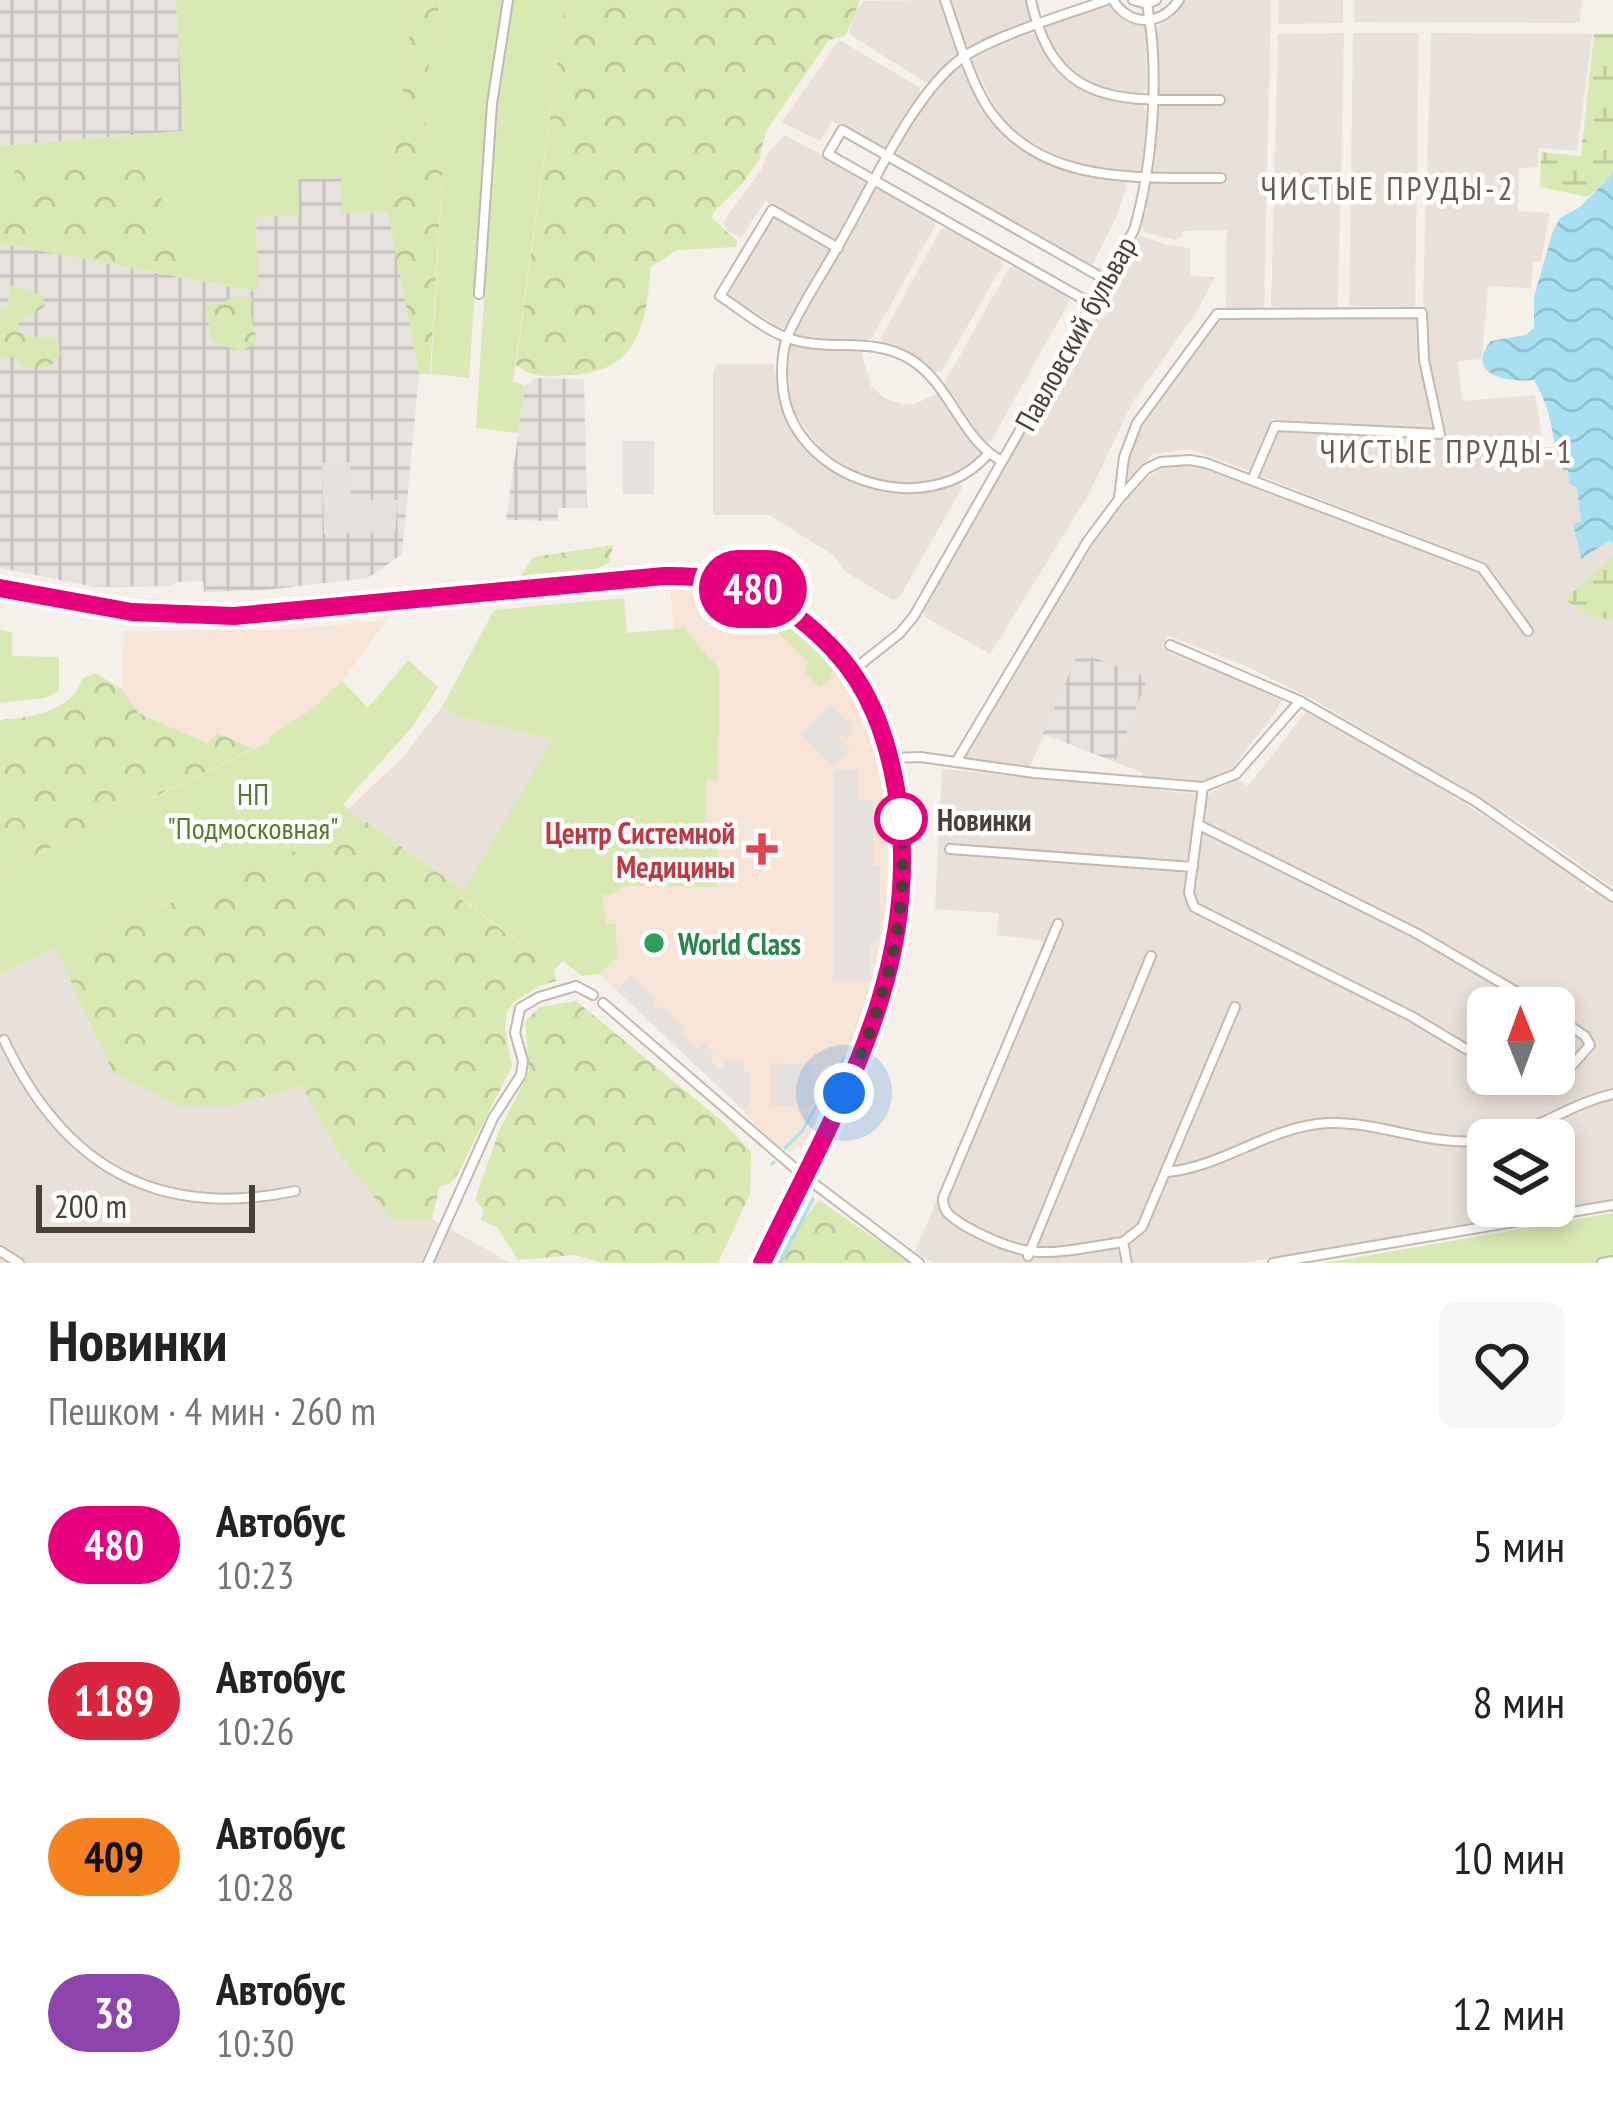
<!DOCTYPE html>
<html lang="ru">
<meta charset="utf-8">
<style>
body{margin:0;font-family:"PT Sans Narrow",sans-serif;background:#f6f6f6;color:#222;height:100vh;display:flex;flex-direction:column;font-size:45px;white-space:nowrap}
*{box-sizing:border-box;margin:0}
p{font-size:39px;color:#767676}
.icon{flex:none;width:66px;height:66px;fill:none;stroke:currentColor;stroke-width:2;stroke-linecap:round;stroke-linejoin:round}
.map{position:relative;height:1263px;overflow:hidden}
.sheet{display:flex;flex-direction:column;background:#fff;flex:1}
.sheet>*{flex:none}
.badge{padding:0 24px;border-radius:39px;font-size:42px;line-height:78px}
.needle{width:78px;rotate:359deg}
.controls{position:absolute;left:1467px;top:987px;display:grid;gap:24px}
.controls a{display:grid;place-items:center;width:108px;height:108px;border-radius:18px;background:#fff;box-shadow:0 6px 18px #0003;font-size:60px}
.scale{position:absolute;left:36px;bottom:30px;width:219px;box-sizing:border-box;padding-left:12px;border:6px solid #494038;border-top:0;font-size:33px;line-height:42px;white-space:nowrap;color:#494038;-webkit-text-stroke:9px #fff;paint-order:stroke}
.you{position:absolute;width:60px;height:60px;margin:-30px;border:9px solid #fff;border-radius:50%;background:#1a73e8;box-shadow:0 0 0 18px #1a73e833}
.map>.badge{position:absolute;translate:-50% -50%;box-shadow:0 0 0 6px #fff}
.round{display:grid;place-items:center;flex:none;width:126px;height:126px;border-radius:18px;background:#f6f6f6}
.head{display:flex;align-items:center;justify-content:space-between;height:204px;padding:0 48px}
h1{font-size:57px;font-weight:600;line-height:90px}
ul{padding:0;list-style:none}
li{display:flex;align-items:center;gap:36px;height:156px;padding:0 48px}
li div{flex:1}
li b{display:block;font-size:45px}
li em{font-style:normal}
li .badge{min-width:132px;font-weight:700;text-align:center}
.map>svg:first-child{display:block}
.residential{fill:#e9e1d9;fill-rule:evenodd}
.commercial{fill:#f6e4d6}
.industrial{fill:url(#industrial-grid)}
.green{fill:#d9e9b4}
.forest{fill:url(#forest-crowns)}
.wetland{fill:url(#wetland-marsh)}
.parking{fill:#e4e1df}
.water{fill:url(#water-waves)}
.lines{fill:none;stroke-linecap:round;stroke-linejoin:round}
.stream{stroke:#a8dff1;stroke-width:3}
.street-casing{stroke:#c4b9b0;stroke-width:12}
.secondary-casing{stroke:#d5bc9a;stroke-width:15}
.street{stroke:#fff;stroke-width:8}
.secondary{stroke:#feeacb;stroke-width:10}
.line-casing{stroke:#fff;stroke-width:27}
.line{stroke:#e6007e;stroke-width:18}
.walk{stroke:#494038;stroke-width:12;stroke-dasharray:0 21.6}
.stop-dot{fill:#fff;stroke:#e6007e;stroke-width:6}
.health-dot{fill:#e0444e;stroke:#fff;stroke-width:4.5}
.leisure-dot{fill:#2e9e5b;stroke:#fff;stroke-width:4.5}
.labels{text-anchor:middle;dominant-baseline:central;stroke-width:9;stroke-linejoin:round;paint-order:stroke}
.street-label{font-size:30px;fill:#494038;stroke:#fff}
.park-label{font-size:30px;fill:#567c2a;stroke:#fff}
.stop-label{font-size:30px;font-weight:bold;fill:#494038;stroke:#fff;text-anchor:start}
.health-label{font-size:30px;font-weight:bold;fill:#be3a42;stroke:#fff;text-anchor:end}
.leisure-label{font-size:30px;font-weight:bold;fill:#27864d;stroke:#fff;text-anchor:start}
.neighbourhood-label{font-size:33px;letter-spacing:3px;fill:#6c5c4f;stroke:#fff}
</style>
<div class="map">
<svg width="1613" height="1263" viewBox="0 0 1613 1263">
<defs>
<pattern id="industrial-grid" width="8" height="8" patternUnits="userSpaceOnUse" patternTransform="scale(3)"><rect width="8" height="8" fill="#e8e2df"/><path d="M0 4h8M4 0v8" fill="none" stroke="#c8c3c0"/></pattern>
<pattern id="forest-crowns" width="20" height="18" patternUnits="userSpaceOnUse" patternTransform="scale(3)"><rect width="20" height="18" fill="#d9e9b4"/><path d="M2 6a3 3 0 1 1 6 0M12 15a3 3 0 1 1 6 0" fill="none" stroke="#bcc99c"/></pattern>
<pattern id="wetland-marsh" width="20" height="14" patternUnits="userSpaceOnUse" patternTransform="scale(3)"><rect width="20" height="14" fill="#d9e9b4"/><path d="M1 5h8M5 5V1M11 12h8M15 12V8" fill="none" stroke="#bcc99c"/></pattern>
<pattern id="water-waves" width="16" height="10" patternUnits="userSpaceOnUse" patternTransform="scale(3)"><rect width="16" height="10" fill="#a8dff1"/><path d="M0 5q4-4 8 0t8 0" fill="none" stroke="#92c0cf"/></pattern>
</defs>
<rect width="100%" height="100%" fill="#f5f0ea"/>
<g class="residential">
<polygon points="939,0 958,50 957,57 933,81 925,82 849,34 854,14 864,1"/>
<polygon points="949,0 1027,0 1031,18 1029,25 973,47 965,44"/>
<polygon points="1183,0 1271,0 1264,310 1226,308 1227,230 1183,231 1182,237 1175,240 1144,232 1141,225 1155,162 1156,29"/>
<polygon points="1279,0 1343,0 1343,23 1278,24"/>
<polygon points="1355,0 1582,0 1580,23 1354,22"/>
<polygon points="1106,4 1146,28 1147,89 1141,95 1101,89 1073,74 1057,57 1045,32 1047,26"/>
<polygon points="1030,33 1037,36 1053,67 1067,80 1089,94 1140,102 1146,109 1145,167 1138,173 1092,169 1061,159 1028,142 1003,121 972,62 976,54"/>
<polygon points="1344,33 1338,307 1271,307 1278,34"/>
<polygon points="1353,33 1419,33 1415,307 1349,306"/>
<polygon points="1431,33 1592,34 1577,151 1539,148 1538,167 1519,168 1518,211 1550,213 1541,262 1533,262 1531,288 1488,286 1482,359 1458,361 1462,401 1535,395 1544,445 1447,438 1428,366 1423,302"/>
<polygon points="839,40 919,87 921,94 890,147 883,149 832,121 820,141 782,122"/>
<polygon points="961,66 1002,132 1028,152 1093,177 1125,181 1126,189 1115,220 1093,264 1084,265 900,159 897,151 921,111 938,86"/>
<polygon points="785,135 866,179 868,187 839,238 832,240 765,201 741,238 727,230 723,222 761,170 768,153"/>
<polygon points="881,189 933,219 935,226 872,338 865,342 797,336 796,330 873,191"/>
<polygon points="777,216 828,247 830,253 789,327 780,328 729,296 726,290 770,218"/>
<polygon points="950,227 1001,257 1003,264 941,372 936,373 893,344 883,343 881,338 941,229"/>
<polygon points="1142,236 1168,245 1190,248 1190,276 1215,277 1197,311 1134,400 1087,497 990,654 925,617 923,610 1137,237"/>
<polygon points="1017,265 1068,296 1069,302 991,441 985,444 945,388 945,382 1009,268"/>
<polygon points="1221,318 1417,319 1417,358 1436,430 1272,419 1249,471 1190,449 1152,454 1131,480 1125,479 1126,457 1142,415"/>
<polygon points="794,344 860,348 871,386 884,398 902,404 915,404 934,395 943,397 981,454 979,459 959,474 931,484 902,486 871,479 846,466 821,449 791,409 786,363 788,348"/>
<polygon points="717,364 774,364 782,402 800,436 853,479 898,492 957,483 963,486 899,598 893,600 846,572 833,555 769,515 713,515 713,373"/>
<polygon points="1278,430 1562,448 1563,469 1569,469 1577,488 1581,522 1573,524 1582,558 1609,541 1613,544 1613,556 1564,599 1589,616 1613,620 1613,888 1524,825 1316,701 1246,666 1167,635 1162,648 1282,699 1274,714 1228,773 1208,781 1141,778 1143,773 1115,762 1148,678 1079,653 1030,766 964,758 1092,542 1136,486 1164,466 1193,464 1222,472 1481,573 1527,634 1533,630 1495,574 1481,561 1260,476"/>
<polygon points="442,707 455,716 553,739 464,891 348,809 402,758"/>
<path d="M1306,712L1446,791L1588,884L1585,888L1592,893L1597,891L1613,903V1200L1242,1263H933L915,1252L1044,941L996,935L999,913L935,909L942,769L1207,795L1237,779L1248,786ZM1488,1008H1554V1074H1488ZM1488,1140H1554V1206H1488Z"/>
<polygon points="55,947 114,1074 178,1106 234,1106 301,1085 342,1157 392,1218 432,1219 511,1263 0,1263 0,974"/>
</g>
<g class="commercial">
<polygon points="670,587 731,592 760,605 811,642 854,689 864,706 880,750 889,790 894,823 895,891 887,955 876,996 863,1032 805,1141 790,1152 766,1139 743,1110 599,974 617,956 615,924 606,924 602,895 611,895 624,886 717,887 717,848 706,848 706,780 717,780 690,636 684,629 674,629"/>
<polygon points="387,620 342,681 314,708 271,735 271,740 252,749 219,733 208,743 138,713 122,689 124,631 286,630"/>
</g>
<g class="industrial">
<polygon points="0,0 176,0 184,131 0,146"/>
<polygon points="341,178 343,213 388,212 419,374 402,554 368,578 266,590 204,592 203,581 177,582 171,586 95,587 0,568 0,243 257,292 256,216 297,179"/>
<polygon points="537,378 584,379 587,508 558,508 558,521 506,520 525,386"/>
<polygon points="1079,652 1148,678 1115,762 1043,734"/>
</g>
<g class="green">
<polygon points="176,0 414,0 388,212 342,213 341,178 298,179 299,215 256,217 258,292 0,243 0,146 184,131"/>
<polygon points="440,0 503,0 488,103 469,378 431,374 444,149 428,146 423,97"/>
<polygon points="513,0 566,0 513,381 525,386 518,433 476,428 496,103"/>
<path d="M708,588C760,598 797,628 833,665L830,680L819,687L805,672L808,662L756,611L696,596L699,589Z"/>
<polygon points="624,598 627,633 684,628 719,669 718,780 706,781 706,847 717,848 717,887 624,886 611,895 602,895 606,923 616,924 617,957 599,974 582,976 563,961 554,970 460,897 553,739 455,716 442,707 494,610"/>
<polygon points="0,630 12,632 12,656 59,657 59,691 45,698 0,703"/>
<path d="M408,660L438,687L413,726L343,804L348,809C304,865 218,885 154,909C101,929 50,949 0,974V872L270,741L271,735L314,708L342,681L368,708Z"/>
<polygon points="1613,1213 1613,1263 1325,1263"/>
</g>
<g class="forest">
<polygon points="414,0 440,0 423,97 428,146 444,149 430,374 419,374 388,212"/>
<path d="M566,0H860L846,36L829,40L766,131L759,160L743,183L714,212L712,218L737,241L736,247L677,250L651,267C646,323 639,373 570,375C546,376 537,380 516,365Z"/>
<path d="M57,158H65L83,172L106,164L112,171L143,160L165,172L160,212L167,216L183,213C185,220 182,265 181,275L0,240V200L16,169Z"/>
<path d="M11,285L43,296L45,305C37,315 25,314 18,325L19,333L42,338L51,336L58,341L60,356L49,367H24L11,356L0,358V309L7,308Z"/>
<path d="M236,295L252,299C248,313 255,327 257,342L242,351L216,344L211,337L205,305L221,303Z"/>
<polygon points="613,545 609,563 596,569 521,576 533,557"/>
<path d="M95,673L122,689L138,713L207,743L218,733L252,749L0,872V720C30,718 73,711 82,679Z"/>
<polygon points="348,809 464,891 460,898 554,970 556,981 539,986 514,1002 507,1012 505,1030 512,1066 457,1175 450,1184 440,1186 432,1219 392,1219 342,1157 301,1085 234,1106 178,1106 114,1074 55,947 255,871 329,834"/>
<polygon points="576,1001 722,1121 751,1152 750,1194 718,1263 604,1263 575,1255 518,1260 497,1227 481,1220 484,1210 475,1200 499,1131 529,1072 525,1021 540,1007"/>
<polygon points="819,1200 910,1263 777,1263 790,1237"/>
</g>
<g class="wetland">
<polygon points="1594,34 1613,34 1613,173 1588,197 1540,187 1541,152 1581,156"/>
<polygon points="1613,556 1613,620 1589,616 1564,599"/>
</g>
<g class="parking">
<polygon points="654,441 654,494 623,494 622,441"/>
<polygon points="350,462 351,501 398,500 395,532 324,534 322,463"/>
<polygon points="831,705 851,725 848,729 853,733 848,738 843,734 838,738 850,750 833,766 801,734"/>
<polygon points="834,770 858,770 858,799 873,800 873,866 880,866 879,942 871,943 871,981 833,981"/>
<polygon points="631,975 655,999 652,1004 658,1010 662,1006 684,1026 680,1031 698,1049 704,1044 714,1054 710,1060 718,1068 724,1067 724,1061 744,1061 744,1071 750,1072 751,1102 743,1110 617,990"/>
<polygon points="771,1063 812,1065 814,1106 771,1106"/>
</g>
<path class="water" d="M1613,173V544L1609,541L1581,559L1573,524L1581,521L1577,488L1569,483L1568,470H1563L1562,449L1555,445C1551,421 1547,402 1534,380C1508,383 1464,375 1491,341L1526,335L1534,328V297L1552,234L1560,218L1580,207Z"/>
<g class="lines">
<g class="stream">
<polyline points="785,1148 802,1131 845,1057"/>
<polyline points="772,1164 774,1162"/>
<polyline points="780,1263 813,1199"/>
</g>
<g class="street-casing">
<g id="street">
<path d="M945,0C957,34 970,82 990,111C1043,186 1140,177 1221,178"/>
<path d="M1031,0C1055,112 1127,99 1220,100"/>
<path d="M1113,0C1130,27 1161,26 1179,0"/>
<polyline points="1133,0 1147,4 1156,0"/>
<path d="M838,248L772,210L720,296C742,310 767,332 791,339C831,352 872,336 910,359C950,383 961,440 1002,461"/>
<polyline points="479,294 492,104 508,0"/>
<polyline points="1092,304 828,154 842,130 1106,280"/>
<path d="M988,454C929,523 793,480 783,389C781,372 782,350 788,335C803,302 825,270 842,239C872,187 914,92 962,58C993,36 1068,14 1106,0"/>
<polyline points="1119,498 1124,457 1137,423 1217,314 1422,313 1424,360 1440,434 1275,426 1252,480"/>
<polyline points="1170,645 1300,701"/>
<path d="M852,671L900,633L914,616L1134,230C1153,165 1160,71 1147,4"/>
<polyline points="890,758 920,757 1035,773 1203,787 1236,774 1300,701 1475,801 1613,897"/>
<polyline points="956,762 1087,542 1119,499 1146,469 1160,462 1190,460 1206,463 1482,568 1528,631"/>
<polyline points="1203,787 1189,893 1194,907 1411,1016 1466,1049 1488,1055"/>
<polyline points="1201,826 1416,933 1544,1008"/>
<polyline points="950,849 1193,867"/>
<path d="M1058,924L943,1198C943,1214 952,1217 965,1226C1031,1263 1050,1253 1123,1242"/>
<polyline points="603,1003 804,1176 919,1263"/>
<path d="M4,1040C63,1166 156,1220 295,1191"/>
<polyline points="1537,1074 1559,1080 1590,1045 1585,1036 1554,1015"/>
<path d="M1167,1172C1220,1167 1264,1131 1317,1124C1369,1117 1421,1145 1474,1141C1535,1137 1560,1106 1613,1094"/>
<polyline points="0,1251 19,1263"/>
<polyline points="1028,1256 1151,956"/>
<polyline points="428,1263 493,1118 521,1075 523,1061 515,1033 520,1008 539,997 576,986 593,995"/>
<polyline points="1127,1263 1123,1242 1142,1227 1235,1007"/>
<polyline points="1273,1263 1613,1205"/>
<polyline points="1602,1263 1613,1261"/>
</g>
</g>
<g class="secondary-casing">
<path id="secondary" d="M0,588L132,612L234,616L664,576C733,574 786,599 833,649C870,688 888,737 896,789C927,971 836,1105 762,1263"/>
</g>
<use href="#street" class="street"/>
<use href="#secondary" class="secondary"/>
</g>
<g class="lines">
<g class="line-casing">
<path id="line" d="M0,588L132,612L234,616L664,576C733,574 786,599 833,649C870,688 887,737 896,789C927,967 836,1108 762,1263"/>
</g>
<use href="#line" class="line"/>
<path class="walk" d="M844,1093C885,1003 910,919 901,819"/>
</g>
<circle class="stop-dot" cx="901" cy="819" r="24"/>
<path class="health-dot" d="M756 831h12v12h12v12h-12v12h-12v-12h-12v-12h12z"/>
<circle class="leisure-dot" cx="654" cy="943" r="12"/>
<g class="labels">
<g class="street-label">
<text transform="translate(1075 333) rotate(-61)">Павловский бульвар</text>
</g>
<g class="park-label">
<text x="253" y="793">НП<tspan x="253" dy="34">"Подмосковная"</tspan></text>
</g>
<g class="stop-label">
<text x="937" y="819">Новинки</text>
</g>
<g class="health-label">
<text x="735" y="832">Центр Системной<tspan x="735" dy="34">Медицины</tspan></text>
</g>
<g class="leisure-label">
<text x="678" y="943">World Class</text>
</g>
<g class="neighbourhood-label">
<text x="1388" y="187">ЧИСТЫЕ ПРУДЫ-2</text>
<text x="1447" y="450">ЧИСТЫЕ ПРУДЫ-1</text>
</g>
</g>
</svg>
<div class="controls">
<a><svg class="needle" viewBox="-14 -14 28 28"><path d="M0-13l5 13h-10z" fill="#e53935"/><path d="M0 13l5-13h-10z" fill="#767676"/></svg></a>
<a><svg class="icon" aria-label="layers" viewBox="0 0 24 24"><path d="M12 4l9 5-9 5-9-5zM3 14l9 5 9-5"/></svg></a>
</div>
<div class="scale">200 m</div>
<div class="you" style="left:844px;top:1093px"></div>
<b class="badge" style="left:753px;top:589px;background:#e6007e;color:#fff">480</b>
</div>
<section class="sheet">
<div class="head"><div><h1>Новинки</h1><p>Пешком · 4 мин · 260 m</p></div><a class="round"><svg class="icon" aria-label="heart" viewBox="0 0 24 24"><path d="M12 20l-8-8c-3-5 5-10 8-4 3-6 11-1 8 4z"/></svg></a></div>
<ul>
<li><span class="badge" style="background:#e6007e;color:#fff">480</span><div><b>Автобус</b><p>10:23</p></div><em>5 мин</em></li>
<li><span class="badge" style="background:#d7263d;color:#fff">1189</span><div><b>Автобус</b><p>10:26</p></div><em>8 мин</em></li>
<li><span class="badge" style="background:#f58220;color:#111">409</span><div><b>Автобус</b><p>10:28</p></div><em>10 мин</em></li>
<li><span class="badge" style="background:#8e44ad;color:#fff">38</span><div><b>Автобус</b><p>10:30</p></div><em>12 мин</em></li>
</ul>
</section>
